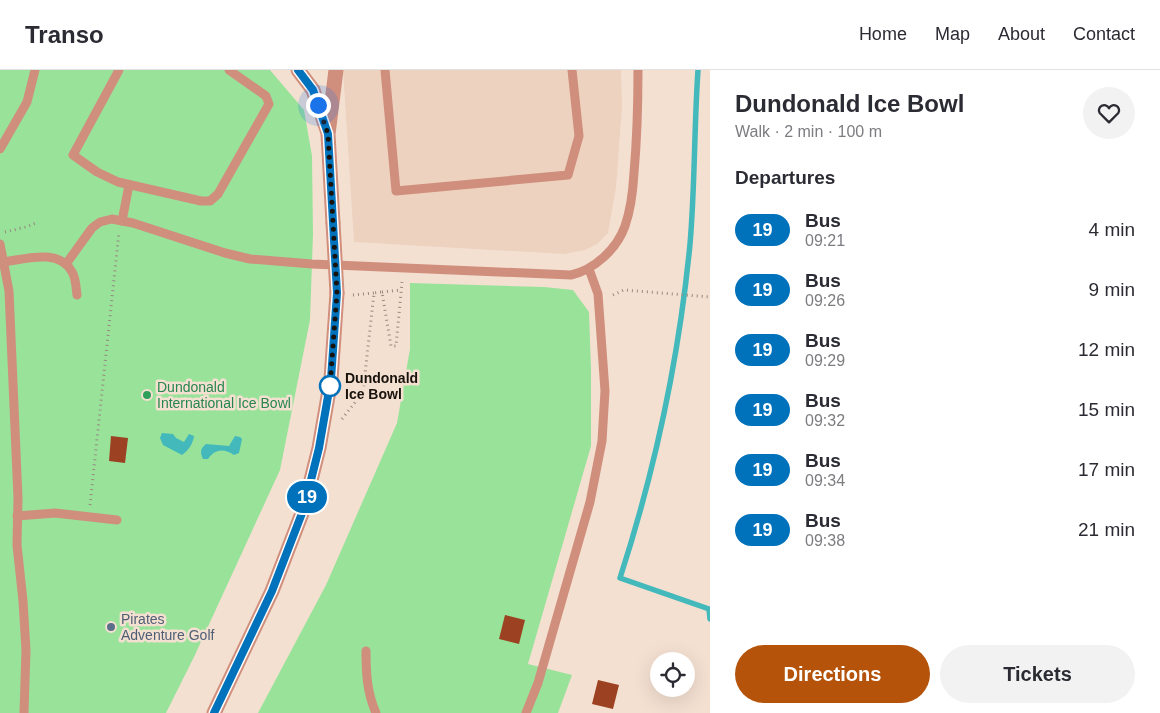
<!DOCTYPE html>
<meta charset="utf-8">
<style>
body{margin:0;font-family:Helvetica,sans-serif;background:#f2f2f3;color:#2b2b33;height:100vh;display:flex;flex-direction:column;font-size:19px;white-space:nowrap}
*{box-sizing:border-box;margin:0}
p{font-size:16px;color:#7c7c81}
.icon{flex:none;width:28px;height:28px;fill:none;stroke:currentColor;stroke-width:2;stroke-linecap:round;stroke-linejoin:round}
.map{position:relative;flex:1;overflow:hidden}
.panel{display:flex;flex-direction:column;background:#fff;width:450px}
.panel>*{flex:none}
.badge{padding:0 10px;border-radius:16px;font-size:18px;line-height:32px}
.controls{position:absolute;left:650px;top:582px;display:grid;gap:10px}
.controls a{display:grid;place-items:center;width:45px;height:45px;border-radius:50%;background:#fff;box-shadow:0 5px 20px #0002;font-size:25px}
.you{position:absolute;width:25px;height:25px;margin:-12px;border:4px solid #fff;border-radius:50%;background:#1a73e8;box-shadow:0 0 0 8px #1a73e833}
.map>.badge{position:absolute;translate:-50% -50%;box-shadow:0 0 0 2px #fff}
h2{padding:0 25px;font-size:19px;line-height:45px}
.round{display:grid;place-items:center;flex:none;width:52px;height:52px;border-radius:26px;background:#f2f2f3}
.headline{display:flex;align-items:center;justify-content:space-between;height:85px;padding:0 25px}
h1{font-size:24px;font-weight:800;line-height:38px}
.primary-button{display:flex;gap:10px;margin-top:auto;padding:10px 25px}
.primary-button a{flex:1;height:58px;border-radius:30px;background:#b45309;color:#fff;font-size:20px;font-weight:800;line-height:58px;text-align:center}
.primary-button a+a{background:#f2f2f3;color:#2b2b33}
ul{padding:0;list-style:none}
li{display:flex;align-items:center;gap:15px;height:60px;padding:0 25px}
li div{flex:1}
li b{display:block;font-size:19px}
li em{font-style:normal}
li .badge{min-width:55px;font-weight:700;text-align:center}
header{display:flex;align-items:center;gap:30px;box-sizing:border-box;height:70px;padding:0 25px;background:#fff;border-bottom:1px solid #e1e1e2}
header strong{font-size:24px}
nav{display:flex;gap:28px;margin-inline-start:auto;font-size:18px}
main{display:flex;flex:1;min-height:0}
.map>svg:first-child{display:block}
.built{fill:#edd2bf}
.green{fill:#99e29a}
.water{fill:#43b9bb}
.lines{fill:none;stroke-linecap:round;stroke-linejoin:round}
.stream{stroke:#43b9bb;stroke-width:5.5}
.building{fill:#9c4121}
.path{stroke:#97897e;stroke-width:3;stroke-dasharray:1 4;stroke-linecap:butt}
.service{stroke:#d08e7d;stroke-width:9}
.tertiary{stroke:#d08e7d;stroke-width:15}
.tertiary-bridge{stroke:#d08e7d;stroke-width:15}
.line-casing{stroke:#fff;stroke-width:11}
.line{stroke:#0072bc;stroke-width:8}
.walk{stroke:#18120d;stroke-width:5;stroke-dasharray:0 9}
.stop-dot{fill:#fff;stroke:#0072bc;stroke-width:2.5}
.leisure-dot{fill:#2e9e5b;stroke:#f4e0d1;stroke-width:2}
.service-dot{fill:#5c6f8a;stroke:#f4e0d1;stroke-width:2}
.labels{text-anchor:middle;dominant-baseline:central;stroke-width:5;stroke-linejoin:round;paint-order:stroke}
.stop-label{font-size:14px;font-weight:bold;fill:#18120d;stroke:#f4e0d1;text-anchor:start}
.leisure-label{font-size:14px;fill:#27864d;stroke:#f4e0d1;text-anchor:start}
.service-label{font-size:14px;fill:#4e5e75;stroke:#f4e0d1;text-anchor:start}
</style>
<header>
<strong>Transo</strong>
<nav><a>Home</a><a>Map</a><a>About</a><a>Contact</a></nav>
</header>
<main>
<div class="map">
<svg width="710" height="643" viewBox="0 0 710 643">
<rect width="100%" height="100%" fill="#f4e0d1"/>
<polygon class="built" points="343,0 621,0 622,36 616,118 608,163 597,174 585,180 564,184 354,172"/>
<g class="green">
<polygon points="0,0 270,0 304,40 312,86 313,164 310,250 280,400 194,587 166,643 0,643"/>
<polygon points="410,213 544,217 573,220 589,242 591,299 591,376 528,594 572,605 558,643 258,643 326,515 397,353 410,279"/>
</g>
<g class="water">
<path d="M162,363L173,364L176,368L184,372L189,364L194,366C193,374 188,381 182,385L163,375L160,368Z"/>
<path d="M235,366L240,367L242,369L239,383L234,385C224,378 215,379 208,389H203C200,382 200,379 206,374L229,376Z"/>
</g>
<g class="lines">
<path class="stream" d="M698,0C694,58 695,117 690,174C679,288 655,400 620,508L709,539L710,549"/>
</g>
<g class="building">
<polygon points="111,366 128,368 125,393 109,391"/>
<polygon points="505,545 525,550 519,574 499,569"/>
<polygon points="598,610 619,615 613,639 592,634"/>
</g>
<g class="lines">
<g class="path">
<polyline points="5,162 26,157 38,152"/>
<polyline points="382,222 401,220"/>
<polyline points="353,225 374,223"/>
<polyline points="613,225 624,220 710,227"/>
<polyline points="342,349 363,322 374,223 382,222 391,276 396,276 402,212"/>
<polyline points="90,435 119,162"/>
</g>
<g class="service">
<polyline points="119,0 73,85 97,102 118,112 201,131 210,131 218,124 269,34 266,26 229,0"/>
<polyline points="385,0 396,121 568,105 579,66 572,0"/>
<polyline points="0,79 27,32 35,0"/>
<polyline points="122,151 129,115"/>
<polyline points="0,174 9,221 18,428 17,475 23,531 26,580 24,643"/>
<path d="M4,192C25,189 60,178 72,202C76,208 76,218 77,225"/>
<path d="M66,194L92,158L100,152L112,149L133,153L225,183L250,189L312,194L571,205C594,200 617,179 625,156C631,139 633,120 634,103C637,69 638,35 638,0"/>
<polyline points="17,446 55,443 117,450"/>
<path d="M366,581C366,603 367,623 376,643"/>
<polyline points="526,643 538,613 590,432 602,371 605,321 598,224 589,199"/>
</g>
<g class="tertiary">
<polyline points="298,0 313,20 327,60"/>
<polyline points="333,153 328,64 336,0"/>
<polyline points="214,643 272,521 304,438 319,378 331,309 337,223"/>
</g>
<polyline class="tertiary-bridge" points="333,153 337,223"/>
</g>
<g class="lines">
<g class="line-casing">
<polyline id="line" points="214,643 272,521 304,438 319,378 331,309 337,223 328,64 313,20 298,0"/>
</g>
<use href="#line" class="line"/>
<polyline class="walk" points="318,35 328,64 337,223 330,316"/>
</g>
<circle class="stop-dot" cx="330" cy="316" r="10"/>
<circle class="leisure-dot" cx="147" cy="325" r="5"/>
<circle class="service-dot" cx="111" cy="557" r="5"/>
<g class="labels">
<g class="stop-label">
<text x="345" y="308">Dundonald<tspan x="345" dy="16">Ice Bowl</tspan></text>
</g>
<g class="leisure-label">
<text x="157" y="317">Dundonald<tspan x="157" dy="16">International Ice Bowl</tspan></text>
</g>
<g class="service-label">
<text x="121" y="549">Pirates<tspan x="121" dy="16">Adventure Golf</tspan></text>
</g>
</g>
</svg>
<div class="controls">
<a><svg class="icon" aria-label="locate" viewBox="0 0 24 24"><circle cx="12" cy="12" r="6"/><path d="M12 2v4M12 18v4M2 12h4M18 12h4"/></svg></a>
</div>
<div class="you" style="left:318px;top:35px"></div>
<b class="badge" style="left:307px;top:427px;background:#0072bc;color:#fff">19</b>
</div>
<section class="panel">
<div class="headline"><div><h1>Dundonald Ice Bowl</h1><p>Walk · 2 min · 100 m</p></div><a class="round"><svg class="icon" aria-label="heart" viewBox="0 0 24 24"><path d="M12 20l-8-8c-3-5 5-10 8-4 3-6 11-1 8 4z"/></svg></a></div>
<h2>Departures</h2>
<ul>
<li><span class="badge" style="background:#0072bc;color:#fff">19</span><div><b>Bus</b><p>09:21</p></div><em>4 min</em></li>
<li><span class="badge" style="background:#0072bc;color:#fff">19</span><div><b>Bus</b><p>09:26</p></div><em>9 min</em></li>
<li><span class="badge" style="background:#0072bc;color:#fff">19</span><div><b>Bus</b><p>09:29</p></div><em>12 min</em></li>
<li><span class="badge" style="background:#0072bc;color:#fff">19</span><div><b>Bus</b><p>09:32</p></div><em>15 min</em></li>
<li><span class="badge" style="background:#0072bc;color:#fff">19</span><div><b>Bus</b><p>09:34</p></div><em>17 min</em></li>
<li><span class="badge" style="background:#0072bc;color:#fff">19</span><div><b>Bus</b><p>09:38</p></div><em>21 min</em></li>
</ul>
<div class="primary-button"><a>Directions</a><a>Tickets</a></div>
</section>
</main>
